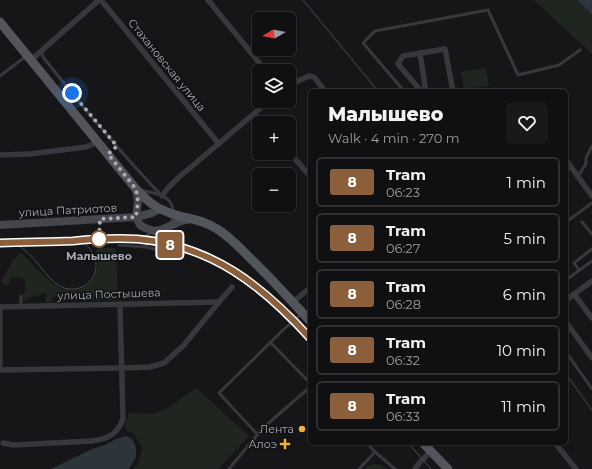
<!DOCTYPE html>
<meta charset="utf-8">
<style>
body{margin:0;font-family:Montserrat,sans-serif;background:#19191b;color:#f1f3f6;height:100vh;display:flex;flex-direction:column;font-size:15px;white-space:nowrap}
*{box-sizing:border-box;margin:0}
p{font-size:13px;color:#9c9d9f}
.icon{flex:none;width:22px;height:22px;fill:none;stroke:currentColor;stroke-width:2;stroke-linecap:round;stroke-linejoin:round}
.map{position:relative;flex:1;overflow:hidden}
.drawer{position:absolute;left:308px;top:89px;width:260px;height:356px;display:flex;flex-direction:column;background:#101012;border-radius:6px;box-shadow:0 1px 3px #0004,0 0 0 1px #303032}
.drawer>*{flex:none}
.badge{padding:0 8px;border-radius:3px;font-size:14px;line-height:26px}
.needle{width:26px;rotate:260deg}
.tools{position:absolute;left:252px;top:12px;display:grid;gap:8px}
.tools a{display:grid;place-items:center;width:44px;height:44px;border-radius:6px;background:#101012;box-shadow:0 1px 3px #0004,0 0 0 1px #303032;font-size:20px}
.you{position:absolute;width:20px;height:20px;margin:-10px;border:3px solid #fff;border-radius:50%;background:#1a73e8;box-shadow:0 0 0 6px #1a73e833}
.map>.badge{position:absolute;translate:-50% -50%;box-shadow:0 0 0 2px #fff}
.round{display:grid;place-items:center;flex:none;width:42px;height:42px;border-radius:6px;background:#19191b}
.headline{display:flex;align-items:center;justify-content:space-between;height:68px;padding:0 20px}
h1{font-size:19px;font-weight:800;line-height:30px}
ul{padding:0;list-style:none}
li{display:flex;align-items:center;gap:12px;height:50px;margin:0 8px 6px;padding:0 12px;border:2px solid #303032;border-radius:6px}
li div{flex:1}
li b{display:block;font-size:15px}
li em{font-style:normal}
li .badge{min-width:44px;font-weight:700;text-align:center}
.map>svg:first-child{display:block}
.green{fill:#1e261f}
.water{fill:#2c353c}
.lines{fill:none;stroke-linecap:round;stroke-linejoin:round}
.stream{stroke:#2c353c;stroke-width:1.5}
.lane{stroke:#37383d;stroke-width:3}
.street{stroke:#37383d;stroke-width:5.5}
.secondary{stroke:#45474d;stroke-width:8}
.primary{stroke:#53555c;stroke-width:9}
.tram{stroke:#4a4c52;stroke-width:1}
.line-casing{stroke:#fff;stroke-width:9}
.line{stroke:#8b5e3c;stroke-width:6}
.walk{stroke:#a8adb8;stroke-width:4;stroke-dasharray:0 7.2}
.stop-dot{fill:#fff;stroke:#8b5e3c;stroke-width:2}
.poi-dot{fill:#f2b134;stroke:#111113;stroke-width:1.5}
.labels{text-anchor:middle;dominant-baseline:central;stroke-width:3;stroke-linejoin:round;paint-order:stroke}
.street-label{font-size:11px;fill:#a8adb8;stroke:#111113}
.stop-label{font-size:11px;font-weight:bold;fill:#a8adb8;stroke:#111113}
.poi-label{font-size:11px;fill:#a8adb8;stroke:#111113;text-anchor:end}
</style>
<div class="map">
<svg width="592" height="469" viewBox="0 0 592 469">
<rect width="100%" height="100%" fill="#161618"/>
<g class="green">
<polygon points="534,0 592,0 592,54 590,52"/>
<polygon points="486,68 489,86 464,90 461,72"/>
<path d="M98,248H116L118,300L66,301L54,296L52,298V302L49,303L46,302L45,300L47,296L45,293L27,299L26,301L24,300L22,296L25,292V280L19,277L11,278L9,284L6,286L3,284L2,281L12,262L20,252L54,285C58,287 61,289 66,290C78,292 92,285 96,273C99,266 98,259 96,252Z"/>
<polygon points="196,388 249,436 218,469 133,469 138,464 142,448 135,435 126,430 125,426 129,413 153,414 168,408"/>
<polygon points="374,464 381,465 387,469 365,469 368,466"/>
</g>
<g class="water">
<polygon points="577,0 592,0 592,14"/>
<polygon points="126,436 131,438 135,444 136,450 136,457 129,469 51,469 92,449 105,445 116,439"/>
</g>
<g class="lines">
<g class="stream">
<polyline points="303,0 378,91"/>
<polyline points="566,374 592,410"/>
</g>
<g class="lane">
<path d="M41,51L43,57C81,105 120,152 162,196"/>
<polyline points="0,76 25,57"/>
<polyline points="404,91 363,43 375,31 488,10 518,75 559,65 580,50"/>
<polyline points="548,91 552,90"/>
<polyline points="578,176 586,164 586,158 592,146"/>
<path d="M141,190C154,194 172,194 173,211C173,215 173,219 171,223"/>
<polyline points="566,222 592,203"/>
<polyline points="582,222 592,234"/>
<polyline points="119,245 146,247 174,254"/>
<polyline points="146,247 149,231"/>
<polyline points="579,270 574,263 592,249"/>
<polyline points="566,280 592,261"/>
<polyline points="21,296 21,306"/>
<polyline points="1,307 1,370"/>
<polyline points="270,342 310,383"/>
<polyline points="566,352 592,389"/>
<polyline points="257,434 219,393 282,331 301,314"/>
<polyline points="367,443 375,452 395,469"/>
<polyline points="229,469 263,428 310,387"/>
<polyline points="359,469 375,452"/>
</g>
<g class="street">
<polyline points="101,0 219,144"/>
<polyline points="208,0 266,71"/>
<polyline points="420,53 425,86 424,91"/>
<polyline points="31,60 99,0"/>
<polyline points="289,85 309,76 314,77 325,91"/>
<polyline points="421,91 398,64 403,56 445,49 453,91"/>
<polyline points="254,114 263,123"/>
<polyline points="289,152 310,176"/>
<polyline points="0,155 30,154 86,147 98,142"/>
<polyline points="566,160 592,196"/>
<polyline points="162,196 167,189 178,178 269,101"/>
<polyline points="574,294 592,318"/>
<polyline points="566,300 592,281"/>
<polyline points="293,302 310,288"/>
<polyline points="0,307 219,302"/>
<polyline points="566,322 592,358"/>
<polyline points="0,370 122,368 150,367 164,363 183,346 219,302 232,287"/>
<path d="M3,443L13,445L92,441C107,439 117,435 123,419L120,304"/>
<polyline points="555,443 576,469"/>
<polyline points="415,469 421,461 431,451"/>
</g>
<g class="secondary">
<polyline points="136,189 138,201 136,217 140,225 145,228 154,231 161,230 181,221 191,219"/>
<polyline points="0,225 136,217 152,213 160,209"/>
</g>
<g class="primary">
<path d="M0,22L136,189C145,198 153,207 165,211C182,219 201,218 217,229C229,236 239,247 249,257C270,277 290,299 310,321"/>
<polyline points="423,443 448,469"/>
</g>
<g class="tram">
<path d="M0,243C24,242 48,242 73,241C94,240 115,238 136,239C146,240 156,242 166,244C228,258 269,293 310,338"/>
<path d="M14,244C36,251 47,286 68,289C98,292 108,254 78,240"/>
<polyline points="408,443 431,469"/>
</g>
</g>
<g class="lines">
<g class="line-casing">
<path id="line" d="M0,243C24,242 49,242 73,241C94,239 116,238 137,239C211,245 262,285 310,338"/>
</g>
<use href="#line" class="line"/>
<polyline class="walk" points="72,93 117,146 108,154 136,189 138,201 136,217 100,219 99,239"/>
</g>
<circle class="stop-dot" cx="99" cy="239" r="8"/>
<g class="poi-dot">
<circle cx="302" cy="429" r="4"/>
<path d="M283 438h4v4h4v4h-4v4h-4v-4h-4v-4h4z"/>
</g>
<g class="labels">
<g class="street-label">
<text transform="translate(167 65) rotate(51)">Стахановская улица</text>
<text transform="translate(68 210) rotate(-3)">улица Патриотов</text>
<text transform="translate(109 294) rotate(-2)">улица Постышева</text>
</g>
<g class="stop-label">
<text x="99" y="256">Малышево</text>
</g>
<g class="poi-label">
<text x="294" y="429">Лента</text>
<text x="277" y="444">Алоэ</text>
</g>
</g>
</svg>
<div class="tools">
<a><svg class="needle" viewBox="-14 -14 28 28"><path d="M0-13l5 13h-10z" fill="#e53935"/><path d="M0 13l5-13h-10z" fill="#9c9d9f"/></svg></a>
<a><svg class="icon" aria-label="layers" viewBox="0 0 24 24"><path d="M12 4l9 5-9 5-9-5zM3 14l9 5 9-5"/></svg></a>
<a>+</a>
<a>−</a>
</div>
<div class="you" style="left:72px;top:93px"></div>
<b class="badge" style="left:170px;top:245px;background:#8b5e3c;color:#fff">8</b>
<section class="drawer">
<div class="headline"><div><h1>Малышево</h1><p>Walk · 4 min · 270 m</p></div><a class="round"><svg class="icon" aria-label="heart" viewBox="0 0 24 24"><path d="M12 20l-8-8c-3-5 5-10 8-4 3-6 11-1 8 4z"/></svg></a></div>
<ul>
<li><span class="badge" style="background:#8b5e3c;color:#fff">8</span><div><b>Tram</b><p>06:23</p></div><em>1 min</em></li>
<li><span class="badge" style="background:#8b5e3c;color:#fff">8</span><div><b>Tram</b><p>06:27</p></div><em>5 min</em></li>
<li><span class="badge" style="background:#8b5e3c;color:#fff">8</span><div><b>Tram</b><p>06:28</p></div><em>6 min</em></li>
<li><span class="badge" style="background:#8b5e3c;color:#fff">8</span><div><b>Tram</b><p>06:32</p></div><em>10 min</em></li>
<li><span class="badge" style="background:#8b5e3c;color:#fff">8</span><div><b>Tram</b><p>06:33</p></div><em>11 min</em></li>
</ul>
</section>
</div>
